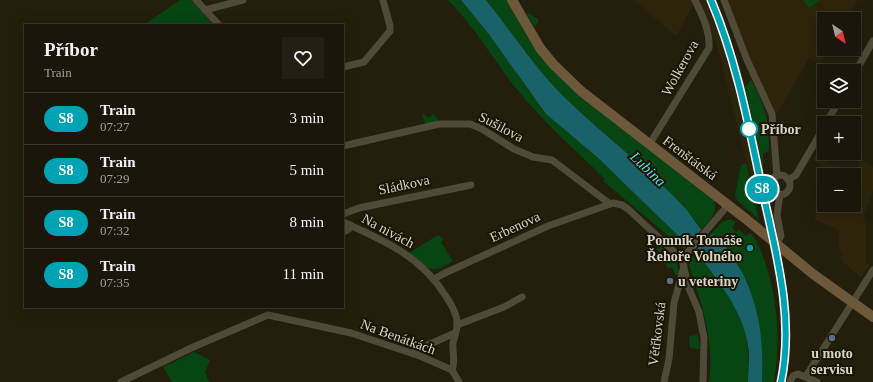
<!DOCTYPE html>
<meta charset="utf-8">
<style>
body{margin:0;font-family:Georgia,serif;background:#241f13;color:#f1f3f6;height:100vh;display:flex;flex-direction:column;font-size:15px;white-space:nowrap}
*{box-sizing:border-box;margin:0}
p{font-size:13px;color:#a09f9c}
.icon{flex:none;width:22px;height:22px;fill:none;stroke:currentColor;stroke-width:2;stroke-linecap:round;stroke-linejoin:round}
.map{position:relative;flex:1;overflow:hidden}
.side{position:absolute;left:24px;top:24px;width:320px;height:284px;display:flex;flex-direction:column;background:#1b160a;border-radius:0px;box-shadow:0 4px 16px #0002,0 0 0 1px #39352b}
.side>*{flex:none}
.badge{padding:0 8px;border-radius:13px;font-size:14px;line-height:26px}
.needle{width:26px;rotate:145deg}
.controls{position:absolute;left:817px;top:12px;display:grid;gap:8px}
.controls a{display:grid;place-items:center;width:44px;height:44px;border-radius:0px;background:#1b160a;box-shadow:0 4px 16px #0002,0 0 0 1px #39352b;font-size:20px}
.map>.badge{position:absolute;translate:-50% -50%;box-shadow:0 0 0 2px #fff}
.round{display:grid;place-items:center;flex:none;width:42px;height:42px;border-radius:0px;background:#241f13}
.headline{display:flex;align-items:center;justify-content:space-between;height:68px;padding:0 20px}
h1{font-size:19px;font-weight:800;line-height:30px}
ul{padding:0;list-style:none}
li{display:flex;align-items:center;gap:12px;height:52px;padding:0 20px;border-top:1px solid #39352b}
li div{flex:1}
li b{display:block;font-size:15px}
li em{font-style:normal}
li .badge{min-width:44px;font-weight:700;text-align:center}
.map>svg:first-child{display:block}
.built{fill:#2c250c}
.green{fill:#074513}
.water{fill:#1a6269}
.pier{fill:#241e0d}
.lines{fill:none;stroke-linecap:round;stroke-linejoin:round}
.street{stroke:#504a38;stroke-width:7}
.secondary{stroke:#6d583b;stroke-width:10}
.rail-casing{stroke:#807c6e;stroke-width:3.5}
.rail{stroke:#1a1505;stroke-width:2;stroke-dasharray:6;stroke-linecap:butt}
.line-casing{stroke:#fff;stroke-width:9}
.line{stroke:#00a3b4;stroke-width:6}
.stop-dot{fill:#fff;stroke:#00a3b4;stroke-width:2}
.culture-dot{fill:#0f9aa8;stroke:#1a1505;stroke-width:1.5}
.service-dot{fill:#5c6f8a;stroke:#1a1505;stroke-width:1.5}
.labels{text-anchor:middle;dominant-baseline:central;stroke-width:4;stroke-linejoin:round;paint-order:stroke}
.street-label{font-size:14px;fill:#d7d4c9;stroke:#1a1505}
.stop-label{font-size:14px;font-weight:bold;fill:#d7d4c9;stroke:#1a1505;text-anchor:start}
.poi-label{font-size:14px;font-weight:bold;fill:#d7d4c9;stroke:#1a1505;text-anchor:end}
.water-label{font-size:15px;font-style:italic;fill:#54dae6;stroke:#1a1505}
</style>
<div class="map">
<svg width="873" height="382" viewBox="0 0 873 382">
<rect width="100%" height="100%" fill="#241e0d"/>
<g class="built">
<polygon points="634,0 692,0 694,4 676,36"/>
<polygon points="699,0 717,0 721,11 740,66 760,152 782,259 791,311 791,351 787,382 776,382 781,351 780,312 772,261 761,208 747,164 719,52"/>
<polygon points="727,0 858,0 846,19 824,19 824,49 829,49 821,64 809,58 776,115 749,60"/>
<polygon points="816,155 841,170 855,170 863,159 873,168 873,190 864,215 866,223 866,264 869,265 861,278 841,260 842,252 839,250 839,230 814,219 824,202 824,205 854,205 854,175 834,175 813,160"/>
</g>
<g class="green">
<polygon points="180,0 191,0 211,22 206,25 144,25"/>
<path d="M448,0H461L488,33L546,114L597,157L688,245L684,249L603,181L605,179C575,150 542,121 515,87C493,59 474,26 448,0Z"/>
<path d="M486,0H507L527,36L537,50L614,123L714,200C718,212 710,221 702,229C662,179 610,141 564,97C534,67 512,32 486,0Z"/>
<polygon points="803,0 820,0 809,8"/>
<polygon points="529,13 539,20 535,27 527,14"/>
<path d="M751,80C766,108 769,119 769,151L763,153V167L745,87Z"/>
<polygon points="422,113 429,118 433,114 439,121 425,124"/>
<polygon points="746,163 759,220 737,200 735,195 741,165"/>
<path d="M730,219L736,222L732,227L736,232L739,230L746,236L750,233L754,237C777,279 782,336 774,382H762L763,364L717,238L711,234L722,222Z"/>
<path d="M438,235L444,240L441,242L453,261C431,276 427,268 409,253Z"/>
<polygon points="661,246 676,260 679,275 676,276 672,267 668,268 657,249"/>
<path d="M695,252C714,269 740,310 746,336C749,351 748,366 748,382H709C715,341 701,303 689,264Z"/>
<polygon points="698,335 700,349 690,348 689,336"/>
<polygon points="194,352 210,360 205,372 209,382 172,382 163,367"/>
</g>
<path class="water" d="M461,0H486C512,32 534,67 563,96C603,135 648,168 686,209C691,215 695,222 700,228C705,233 713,234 718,239C755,278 765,330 762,382H748C748,373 749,363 749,354C747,318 721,283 699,256L597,157L546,114L488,33Z"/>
<polygon class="pier" points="703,228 712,233 693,253 686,246"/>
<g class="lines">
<g class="street">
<polyline points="196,0 219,25"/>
<polyline points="724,0 747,60 772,114 777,176"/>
<polyline points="205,10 243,0"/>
<polyline points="343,67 364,62 390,31 390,26 383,0"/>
<polyline points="854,74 873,41"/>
<polyline points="826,123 839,101"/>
<path d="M649,145L709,48C710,30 702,15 695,0"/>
<polyline points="343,146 439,124 470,124 482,129 514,149 533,157 552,160 610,204"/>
<circle cx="780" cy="185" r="10"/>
<polyline points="788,180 796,175 824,127"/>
<polyline points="343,214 359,208 471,185"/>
<path d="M343,222C383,240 421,256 445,295C450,302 457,313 457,323C458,329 454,337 453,343C452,353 456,361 452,370"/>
<polyline points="343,232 349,229 350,225"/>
<polyline points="777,243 781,236 777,215 780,194"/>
<polyline points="682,259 688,286 699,312 704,338 703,382"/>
<polyline points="682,259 728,205"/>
<polyline points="434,279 445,273 548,226 613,203 622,205 628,209 682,259"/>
<polyline points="457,325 504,307 522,297"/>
<polyline points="413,354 414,351 455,333"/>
<polyline points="806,376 873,270"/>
<polyline points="121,382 191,348 268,315 351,333 420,356 452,370 459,382"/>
<polyline points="664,382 669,359 674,303 684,266"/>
<polyline points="790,382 793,376 798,374 817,382"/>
</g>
<polyline class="secondary" points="512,0 540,48 553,64 581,91 746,219 813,274 873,317"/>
<g class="rail-casing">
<path id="rail" d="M711,0L729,49L740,88L783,292C787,322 787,352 781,382"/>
</g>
<use href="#rail" class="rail"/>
</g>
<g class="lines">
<g class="line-casing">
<path id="line" d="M711,0C736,59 748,122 761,184C775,249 795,316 781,382"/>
</g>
<use href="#line" class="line"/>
</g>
<circle class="stop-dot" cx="749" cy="129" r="8"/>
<circle class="culture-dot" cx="750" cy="248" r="4"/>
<g class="service-dot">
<circle cx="670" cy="281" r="4"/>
<circle cx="832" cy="338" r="4"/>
</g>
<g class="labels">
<g class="street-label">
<text transform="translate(680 68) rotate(-61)">Wolkerova</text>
<text transform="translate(501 127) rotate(28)">Sušilova</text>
<text transform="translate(690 158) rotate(37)">Frenštátská</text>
<text transform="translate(404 185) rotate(-12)">Sládkova</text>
<text transform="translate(515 227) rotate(-25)">Erbenova</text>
<text transform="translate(388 231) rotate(28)">Na nivách</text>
<text transform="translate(657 334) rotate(-83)">Větřkovská</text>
<text transform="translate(398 337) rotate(20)">Na Benátkách</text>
</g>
<g class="stop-label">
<text x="761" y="129">Příbor</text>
</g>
<g class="poi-label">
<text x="742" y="240">Pomník Tomáše<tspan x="742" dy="16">Řehoře Volného</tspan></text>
<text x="678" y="281" text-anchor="start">u veteriny</text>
<text x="832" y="353" text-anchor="middle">u moto<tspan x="832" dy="16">servisu</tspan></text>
</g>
<g class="water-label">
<text transform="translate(648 169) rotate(44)">Lubina</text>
</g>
</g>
</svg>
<div class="controls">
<a><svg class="needle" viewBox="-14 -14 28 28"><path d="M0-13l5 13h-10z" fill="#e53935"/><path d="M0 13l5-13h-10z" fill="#a09f9c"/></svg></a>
<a><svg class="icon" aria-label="layers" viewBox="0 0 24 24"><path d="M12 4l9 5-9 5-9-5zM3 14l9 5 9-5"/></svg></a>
<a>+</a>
<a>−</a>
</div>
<b class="badge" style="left:762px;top:189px;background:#00a3b4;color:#fff">S8</b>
<section class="side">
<div class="headline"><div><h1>Příbor</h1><p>Train</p></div><a class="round"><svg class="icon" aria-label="heart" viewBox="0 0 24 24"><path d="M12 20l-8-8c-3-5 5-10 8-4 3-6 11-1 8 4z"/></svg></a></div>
<ul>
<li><span class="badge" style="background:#00a3b4;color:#fff">S8</span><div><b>Train</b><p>07:27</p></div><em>3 min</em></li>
<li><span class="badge" style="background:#00a3b4;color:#fff">S8</span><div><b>Train</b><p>07:29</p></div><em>5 min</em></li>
<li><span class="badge" style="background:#00a3b4;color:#fff">S8</span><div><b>Train</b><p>07:32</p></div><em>8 min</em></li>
<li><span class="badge" style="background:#00a3b4;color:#fff">S8</span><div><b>Train</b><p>07:35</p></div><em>11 min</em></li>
</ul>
</section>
</div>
